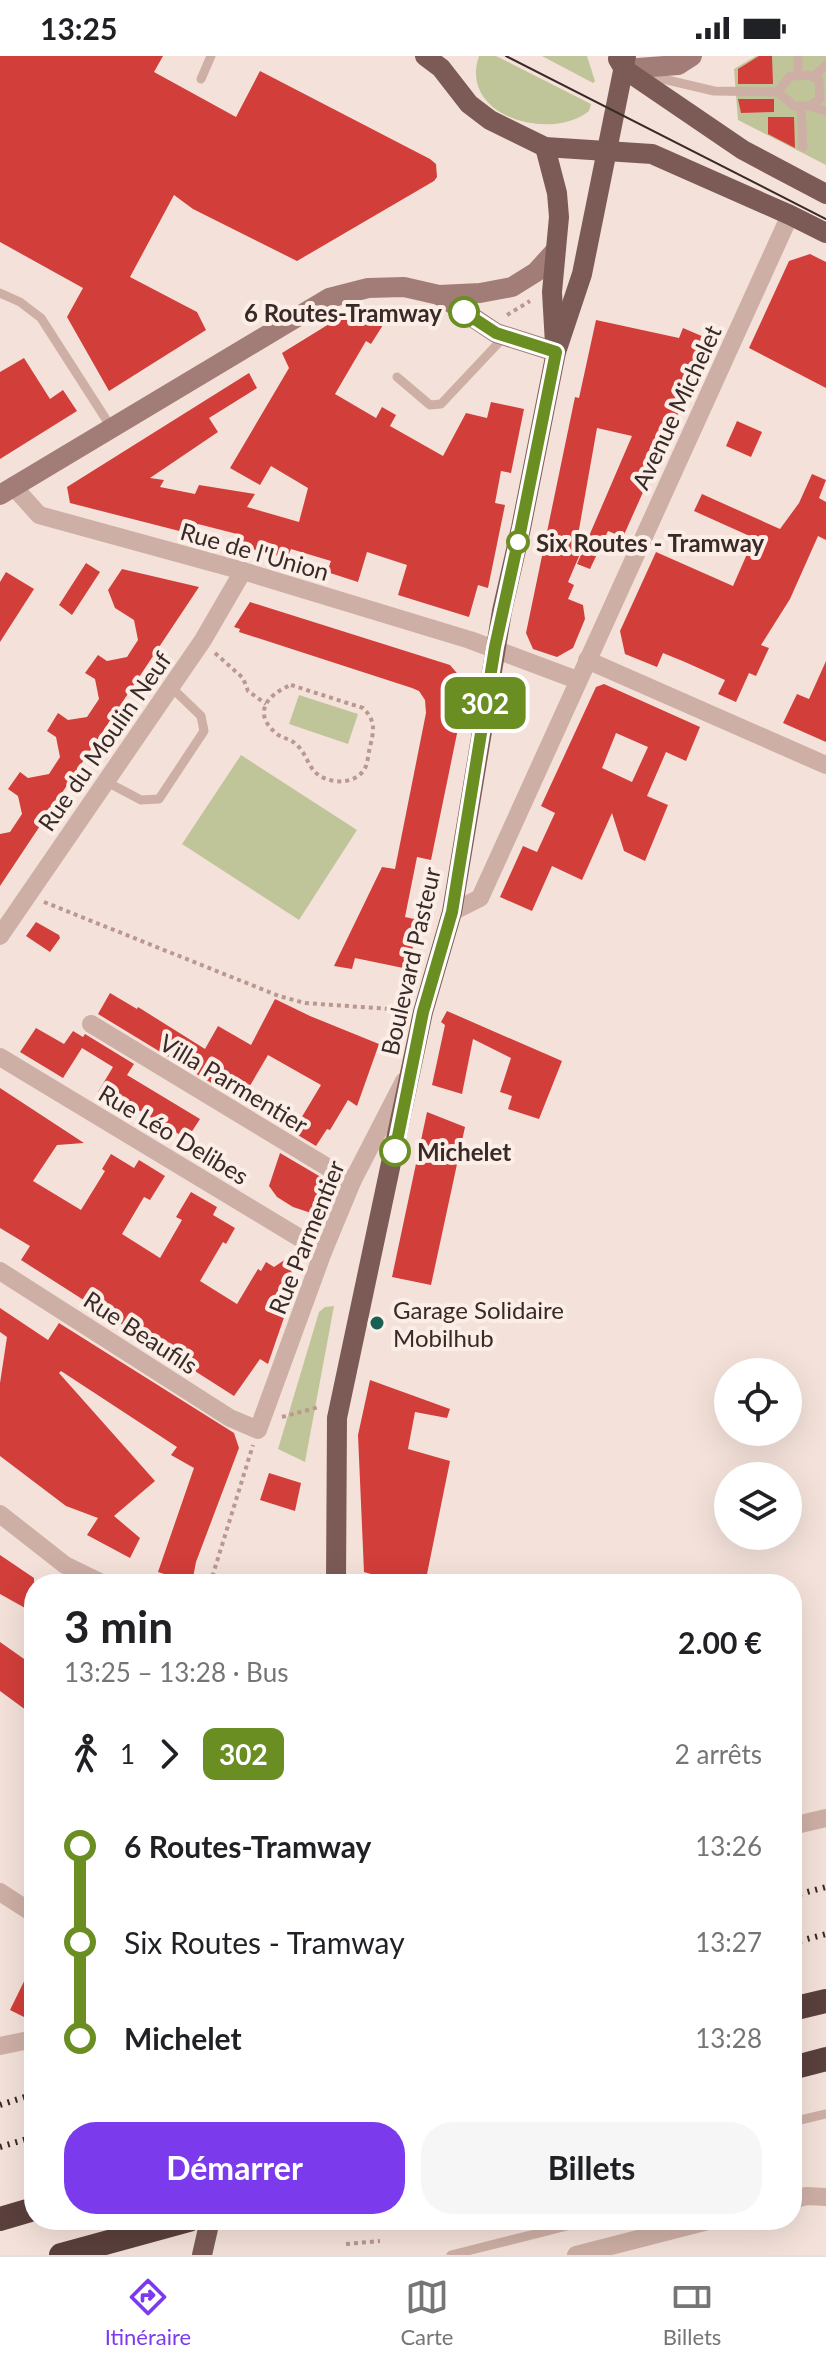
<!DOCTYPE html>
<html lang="fr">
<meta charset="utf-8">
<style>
body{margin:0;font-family:Lato,sans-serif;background:#f6f6f6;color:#202124;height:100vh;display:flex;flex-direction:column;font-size:30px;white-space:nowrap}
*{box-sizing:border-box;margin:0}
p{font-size:26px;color:#757577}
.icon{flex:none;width:44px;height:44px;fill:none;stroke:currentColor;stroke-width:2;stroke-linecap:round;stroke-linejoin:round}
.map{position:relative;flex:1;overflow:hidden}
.drawer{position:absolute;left:24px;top:1518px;width:778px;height:656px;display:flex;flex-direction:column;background:#fff;border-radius:32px;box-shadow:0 8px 32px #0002}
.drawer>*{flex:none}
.badge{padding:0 16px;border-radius:12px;font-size:28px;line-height:52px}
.tools{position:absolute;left:714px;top:1302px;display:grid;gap:16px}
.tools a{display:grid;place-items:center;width:88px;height:88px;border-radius:50%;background:#fff;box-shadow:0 8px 32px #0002;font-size:40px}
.map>.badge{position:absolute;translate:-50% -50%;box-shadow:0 0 0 4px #fff}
.legs{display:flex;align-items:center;gap:12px;height:88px;padding:0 40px;font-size:26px}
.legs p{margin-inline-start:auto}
.summary{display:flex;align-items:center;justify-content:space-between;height:136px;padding:0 40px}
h1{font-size:44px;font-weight:700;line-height:60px}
.cta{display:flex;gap:16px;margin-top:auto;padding:16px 40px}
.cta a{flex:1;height:92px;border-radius:32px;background:#7c3aed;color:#fff;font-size:32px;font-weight:700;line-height:92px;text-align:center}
.cta a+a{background:#f6f6f6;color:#202124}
ul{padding:0 40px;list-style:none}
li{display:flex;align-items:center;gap:28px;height:96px;font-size:30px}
li i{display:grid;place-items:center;width:12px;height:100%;margin:0 10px;background:currentColor}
li i::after{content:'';width:20px;height:20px;margin:-10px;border:6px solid;border-radius:50%;background:#fff}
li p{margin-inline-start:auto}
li:first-child i{background:linear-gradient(#0000 50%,currentColor 0)}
li:last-child i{background:linear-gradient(currentColor 50%,#0000 0)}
.status{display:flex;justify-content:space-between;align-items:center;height:56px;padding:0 40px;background:#fff;direction:ltr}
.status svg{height:22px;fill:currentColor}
.tabs{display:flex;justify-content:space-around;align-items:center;height:112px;border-top:2px solid #e0e0e0;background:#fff;font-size:22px;color:#757577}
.tabs a{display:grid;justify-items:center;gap:4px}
.tabs .on{color:#7c3aed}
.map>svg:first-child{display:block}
.green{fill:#c0c599}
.building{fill:#d23e3a;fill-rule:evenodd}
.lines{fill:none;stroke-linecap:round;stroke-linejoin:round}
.path{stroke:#ba988f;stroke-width:4;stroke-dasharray:4 4;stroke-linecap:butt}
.lane{stroke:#ceafa5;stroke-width:9}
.street{stroke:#ceafa5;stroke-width:18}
.secondary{stroke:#a27c76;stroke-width:20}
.primary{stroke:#7c5b56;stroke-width:20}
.highway{stroke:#5b403d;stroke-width:24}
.tram{stroke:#392927;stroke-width:2}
.rail{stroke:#392927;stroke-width:6;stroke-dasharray:2 6;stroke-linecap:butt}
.line-1-casing{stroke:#fff;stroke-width:18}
.line-1{stroke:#6b8e23;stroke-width:12}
.stop-1-dot{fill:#fff;stroke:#6b8e23;stroke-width:4}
.poi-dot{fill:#185f54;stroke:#fbeee7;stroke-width:3}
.labels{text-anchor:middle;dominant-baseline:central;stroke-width:8;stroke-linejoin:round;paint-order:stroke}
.stop-label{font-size:24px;font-weight:bold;fill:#392927;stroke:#fbeee7;text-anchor:start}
.street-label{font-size:24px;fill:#392927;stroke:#fbeee7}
.poi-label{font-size:24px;fill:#392927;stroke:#fbeee7;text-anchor:start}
</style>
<div class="status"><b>13:25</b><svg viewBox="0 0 49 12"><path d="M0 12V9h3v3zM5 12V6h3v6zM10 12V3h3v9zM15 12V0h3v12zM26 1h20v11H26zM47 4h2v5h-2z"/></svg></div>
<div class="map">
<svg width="826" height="2199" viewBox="0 0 826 2199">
<rect width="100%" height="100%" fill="#f4e2da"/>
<g class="green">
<path d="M479,0H496L591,48L589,55C551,86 458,61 479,0Z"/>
<polygon points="542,0 587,0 595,25 593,27"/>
<polygon points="756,0 826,0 826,109 738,64 734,13"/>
<polygon points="299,639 358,658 348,688 289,668"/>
<polygon points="241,699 357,774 299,864 182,788"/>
<polygon points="334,1250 305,1406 278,1393 319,1256 325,1251"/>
</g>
<g class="building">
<polygon points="0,0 163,0 154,16 236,61 260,15 430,103 436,108 437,121 434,125 297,205 193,153 174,139 130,221 197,256 206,274 109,335 67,261 83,232 0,186"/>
<polygon points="759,0 772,0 773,28 738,28 738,13"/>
<polygon points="738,43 774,43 774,56 741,57"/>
<polygon points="768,61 794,61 795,92 768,78"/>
<polygon points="810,198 826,206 826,332 749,292 789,205"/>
<polygon points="355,252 383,269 371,288 366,285 335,338 376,362 382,351 396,359 390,370 443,400 466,357 487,362 491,346 524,353 511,417 501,415 495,447 505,449 488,532 478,529 469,561 398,539 407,509 367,496 358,526 327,516 331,505 291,493 287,502 235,489 237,478 198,468 195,479 70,447 67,431 249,317 257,332 209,362 218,376 150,422 164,424 160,431 195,438 199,429 255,438 247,451 299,466 308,432 271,410 260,429 230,412 289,312 282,297"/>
<polygon points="596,264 679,282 683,272 711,284 623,481 608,475 590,513 577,508 632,380 597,372 575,496 580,498 568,526 574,529 568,543 583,549 585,563 573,592 557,601 533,593 526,577 575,341 579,342"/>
<polygon points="24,302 50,343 63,334 77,355 0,403 0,316"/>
<polygon points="737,365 762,376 751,401 726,390"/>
<polygon points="812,418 826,424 819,442 826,446 826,484 818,480 790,543 761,589 769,592 756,620 749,617 736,646 718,638 725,624 685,606 663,597 657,611 625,598 620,575 656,496 733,530 754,482 694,455 702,438 780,473 799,447"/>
<polygon points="86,507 100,516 72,559 59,549"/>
<polygon points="122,513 199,531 0,830 0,778 10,776 22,758 18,740 8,733 20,716 28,722 49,718 60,701 56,681 47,675 58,657 68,664 87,661 99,643 95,623 85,617 98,599 107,605 127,601 138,584 134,564 115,552 108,534"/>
<polygon points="6,516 34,533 0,586 0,526"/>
<polygon points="250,546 450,609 467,629 431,804 417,801 405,861 419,864 408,913 355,902 352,913 334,910 382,811 395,813 426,657 425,644 419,635 412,632 239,576 240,573 234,571"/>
<polygon points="826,605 826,686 783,667 797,638 809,643"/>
<path d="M604,628L700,671L686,705L666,696L647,740L668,749L645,805L624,795L612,757L582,824L552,810L532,855L500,841L523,790L537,796L555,757L541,750L596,631ZM616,677L648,691L632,726L602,712Z"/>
<polygon points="36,866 59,879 60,882 50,896 26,880"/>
<polygon points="110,937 137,953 138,951 205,993 218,970 251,989 275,943 310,960 379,988 357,1050 348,1044 330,1074 327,1073 316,1090 288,1073 291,1066 297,1069 321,1029 268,999 241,1045 98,958"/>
<polygon points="447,955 562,1005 539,1063 508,1053 512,1040 500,1036 511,1002 473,983 462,1038 432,1029 445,969 441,966"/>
<polygon points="36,972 64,988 73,975 83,981 85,978 134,1008 127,1019 200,1063 187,1083 115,1040 112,1045 98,1036 113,1011 82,992 63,1022 20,996"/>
<polygon points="0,1032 84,1087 57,1089 33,1125 81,1154 105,1115 102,1113 111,1098 134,1112 139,1104 165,1120 150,1144 144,1141 122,1178 160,1202 182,1164 176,1161 191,1136 217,1151 213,1159 235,1172 226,1188 223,1186 200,1225 237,1248 258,1213 261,1215 266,1206 274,1211 286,1203 292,1217 298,1221 268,1308 260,1303 234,1340 21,1204 30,1190 0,1172"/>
<polygon points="427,1056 465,1071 431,1229 392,1221"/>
<polygon points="280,1097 331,1127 320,1160 293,1151 277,1141 269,1130"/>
<polygon points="0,1252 48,1284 59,1267 234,1377 239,1392 196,1506 192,1527 158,1516 194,1412 171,1399 177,1391 61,1315 59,1317 155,1425 114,1460 140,1482 130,1502 87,1479 98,1462 66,1450 0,1400 0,1327 7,1281 0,1276"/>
<polygon points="370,1324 450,1353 447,1362 415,1356 408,1393 450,1405 425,1528 406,1528 364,1516 358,1379"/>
<polygon points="269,1417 301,1427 295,1455 260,1444"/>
<polygon points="0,1499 34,1522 34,1557 0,1538"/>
<polygon points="0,1586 34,1610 34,1660 0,1635"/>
<polygon points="34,1905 34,1947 26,1962 10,1954"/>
</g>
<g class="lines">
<g class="path">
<polyline points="507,259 530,245"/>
<polyline points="215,597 243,622 248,635 266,648"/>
<path d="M291,629L363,652C376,665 374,674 370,691C368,698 368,708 364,714C353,730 326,728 314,715C308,708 305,697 298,690C292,683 284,683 277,678C251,657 268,638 291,629Z"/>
<polyline points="44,846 279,940 305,947 404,954"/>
<polyline points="282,1361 319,1351"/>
<polyline points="210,1528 253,1389"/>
<polyline points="306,1528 307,1528"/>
<polyline points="342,2169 360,2164"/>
<polyline points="346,2188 380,2185"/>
</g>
<g class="lane">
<polyline points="798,0 798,20"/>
<polyline points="646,19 714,35 778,36 794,50 809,50 820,43 819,24 809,19 790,20 778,36"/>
<polyline points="814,20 826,9"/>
<polyline points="201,23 211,0"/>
<polyline points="801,50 803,91"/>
<polyline points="809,50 826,55"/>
<polyline points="0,237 20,246 41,262 111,371"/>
<polyline points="397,321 430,349 441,348 505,280"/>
<polyline points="105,725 141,744 159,743 204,675 201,660 171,631"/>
<polyline points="792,2066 826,2058"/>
<polyline points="451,2199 591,2164"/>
</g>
<g class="street">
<polyline points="13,430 39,459 243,515 470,584 577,624"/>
<polyline points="587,604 826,709"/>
<polyline points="452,856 480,842 790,159"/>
<polyline points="0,880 203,584 243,515"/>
<polyline points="91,968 352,1126"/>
<polyline points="0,1001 323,1196"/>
<polyline points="0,1215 230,1362 258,1374 323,1196 352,1126 404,1025"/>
<polyline points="0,1458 65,1509 104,1528"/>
<polyline points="792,1770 826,1762"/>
<polyline points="0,1836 34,1858"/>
<polyline points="0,1990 34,1983"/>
<polyline points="792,2144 806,2140 826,2141"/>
<polyline points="576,2199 712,2164"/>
</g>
<g class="secondary">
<polyline points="624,13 678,9 692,0"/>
<polyline points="439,239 496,277 556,296"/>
<polyline points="0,439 329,242 368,232 404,231 439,239 480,237 512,231 536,216 555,195"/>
</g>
<g class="primary">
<polyline points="425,0 441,12 469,48 490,64 545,91 652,98 790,159 826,177"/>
<polyline points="618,3 624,13 743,94 826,138"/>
<polyline points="545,91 557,137 559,161 552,236 555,288"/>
<polyline points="336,1528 337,1362 423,956 452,856 502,555 521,472 556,296 582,218 626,0"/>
<polyline points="202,2199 210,2164"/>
</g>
<g class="highway">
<polyline points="792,1953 826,1945"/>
<polyline points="792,2012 826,2003"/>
<polyline points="0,2163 34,2153"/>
<polyline points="61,2199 189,2164"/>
</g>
<polyline class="tram" points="506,0 826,163"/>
<g class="rail">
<polyline points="792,1840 826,1831"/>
<polyline points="792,1887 826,1878"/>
<polyline points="0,2049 34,2038"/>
<polyline points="0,2091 34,2081"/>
</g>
</g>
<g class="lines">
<g class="line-1-casing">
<polyline id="line-1" points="395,1095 423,956 452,856 495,591 521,472 556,296 496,277 464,256"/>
</g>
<use href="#line-1" class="line-1"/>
</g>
<g class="stop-1-dot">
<circle cx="464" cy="256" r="14"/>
<circle cx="518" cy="486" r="10"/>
<circle cx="395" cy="1095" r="14"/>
</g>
<circle class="poi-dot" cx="377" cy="1267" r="8"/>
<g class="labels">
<g class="stop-label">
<text x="442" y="256" text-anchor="end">6 Routes-Tramway</text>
<text x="536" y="486">Six Routes - Tramway</text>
<text x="417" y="1095">Michelet</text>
</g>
<g class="street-label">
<text transform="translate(676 351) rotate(-65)">Avenue Michelet</text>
<text transform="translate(255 495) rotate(16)">Rue de l'Union</text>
<text transform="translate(104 685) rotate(-55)">Rue du Moulin Neuf</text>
<text transform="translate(410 905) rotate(-77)">Boulevard Pasteur</text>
<text transform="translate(234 1027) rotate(31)">Villa Parmentier</text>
<text transform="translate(174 1078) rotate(31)">Rue Léo Delibes</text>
<text transform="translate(306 1181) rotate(-68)">Rue Parmentier</text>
<text transform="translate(141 1276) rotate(33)">Rue Beaufils</text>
</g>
<g class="poi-label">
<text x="393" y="1253">Garage Solidaire<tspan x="393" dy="28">Mobilhub</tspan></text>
</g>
</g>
</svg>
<div class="tools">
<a><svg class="icon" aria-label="locate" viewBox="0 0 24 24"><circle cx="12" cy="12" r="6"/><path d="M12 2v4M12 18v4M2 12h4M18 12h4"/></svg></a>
<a><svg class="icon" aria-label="layers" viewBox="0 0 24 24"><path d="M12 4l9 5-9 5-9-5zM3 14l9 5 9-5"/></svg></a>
</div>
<b class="badge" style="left:485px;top:647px;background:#6b8e23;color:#fff">302</b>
<section class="drawer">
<div class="summary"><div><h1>3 min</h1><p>13:25 – 13:28 · Bus</p></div><b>2.00 €</b></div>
<div class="legs"><svg class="icon" aria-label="walk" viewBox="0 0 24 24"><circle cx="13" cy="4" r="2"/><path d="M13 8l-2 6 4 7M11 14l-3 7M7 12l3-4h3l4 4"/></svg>1<svg class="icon" aria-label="forward" viewBox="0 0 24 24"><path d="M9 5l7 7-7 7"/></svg><b class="badge" style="background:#6b8e23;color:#fff">302</b><p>2 arrêts</p></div>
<ul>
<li><i style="color:#6b8e23"></i><b>6 Routes-Tramway</b><p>13:26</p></li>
<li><i style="color:#6b8e23"></i><span>Six Routes - Tramway</span><p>13:27</p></li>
<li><i style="color:#6b8e23"></i><b>Michelet</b><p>13:28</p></li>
</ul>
<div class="cta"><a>Démarrer</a><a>Billets</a></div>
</section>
</div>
<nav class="tabs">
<a class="on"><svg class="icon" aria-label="directions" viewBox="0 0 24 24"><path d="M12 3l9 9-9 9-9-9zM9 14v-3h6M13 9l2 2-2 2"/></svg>Itinéraire</a>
<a><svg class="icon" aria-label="map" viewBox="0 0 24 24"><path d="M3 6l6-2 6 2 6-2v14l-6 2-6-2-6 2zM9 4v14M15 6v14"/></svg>Carte</a>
<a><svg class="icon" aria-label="tickets" viewBox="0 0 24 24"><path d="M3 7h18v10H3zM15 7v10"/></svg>Billets</a>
</nav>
